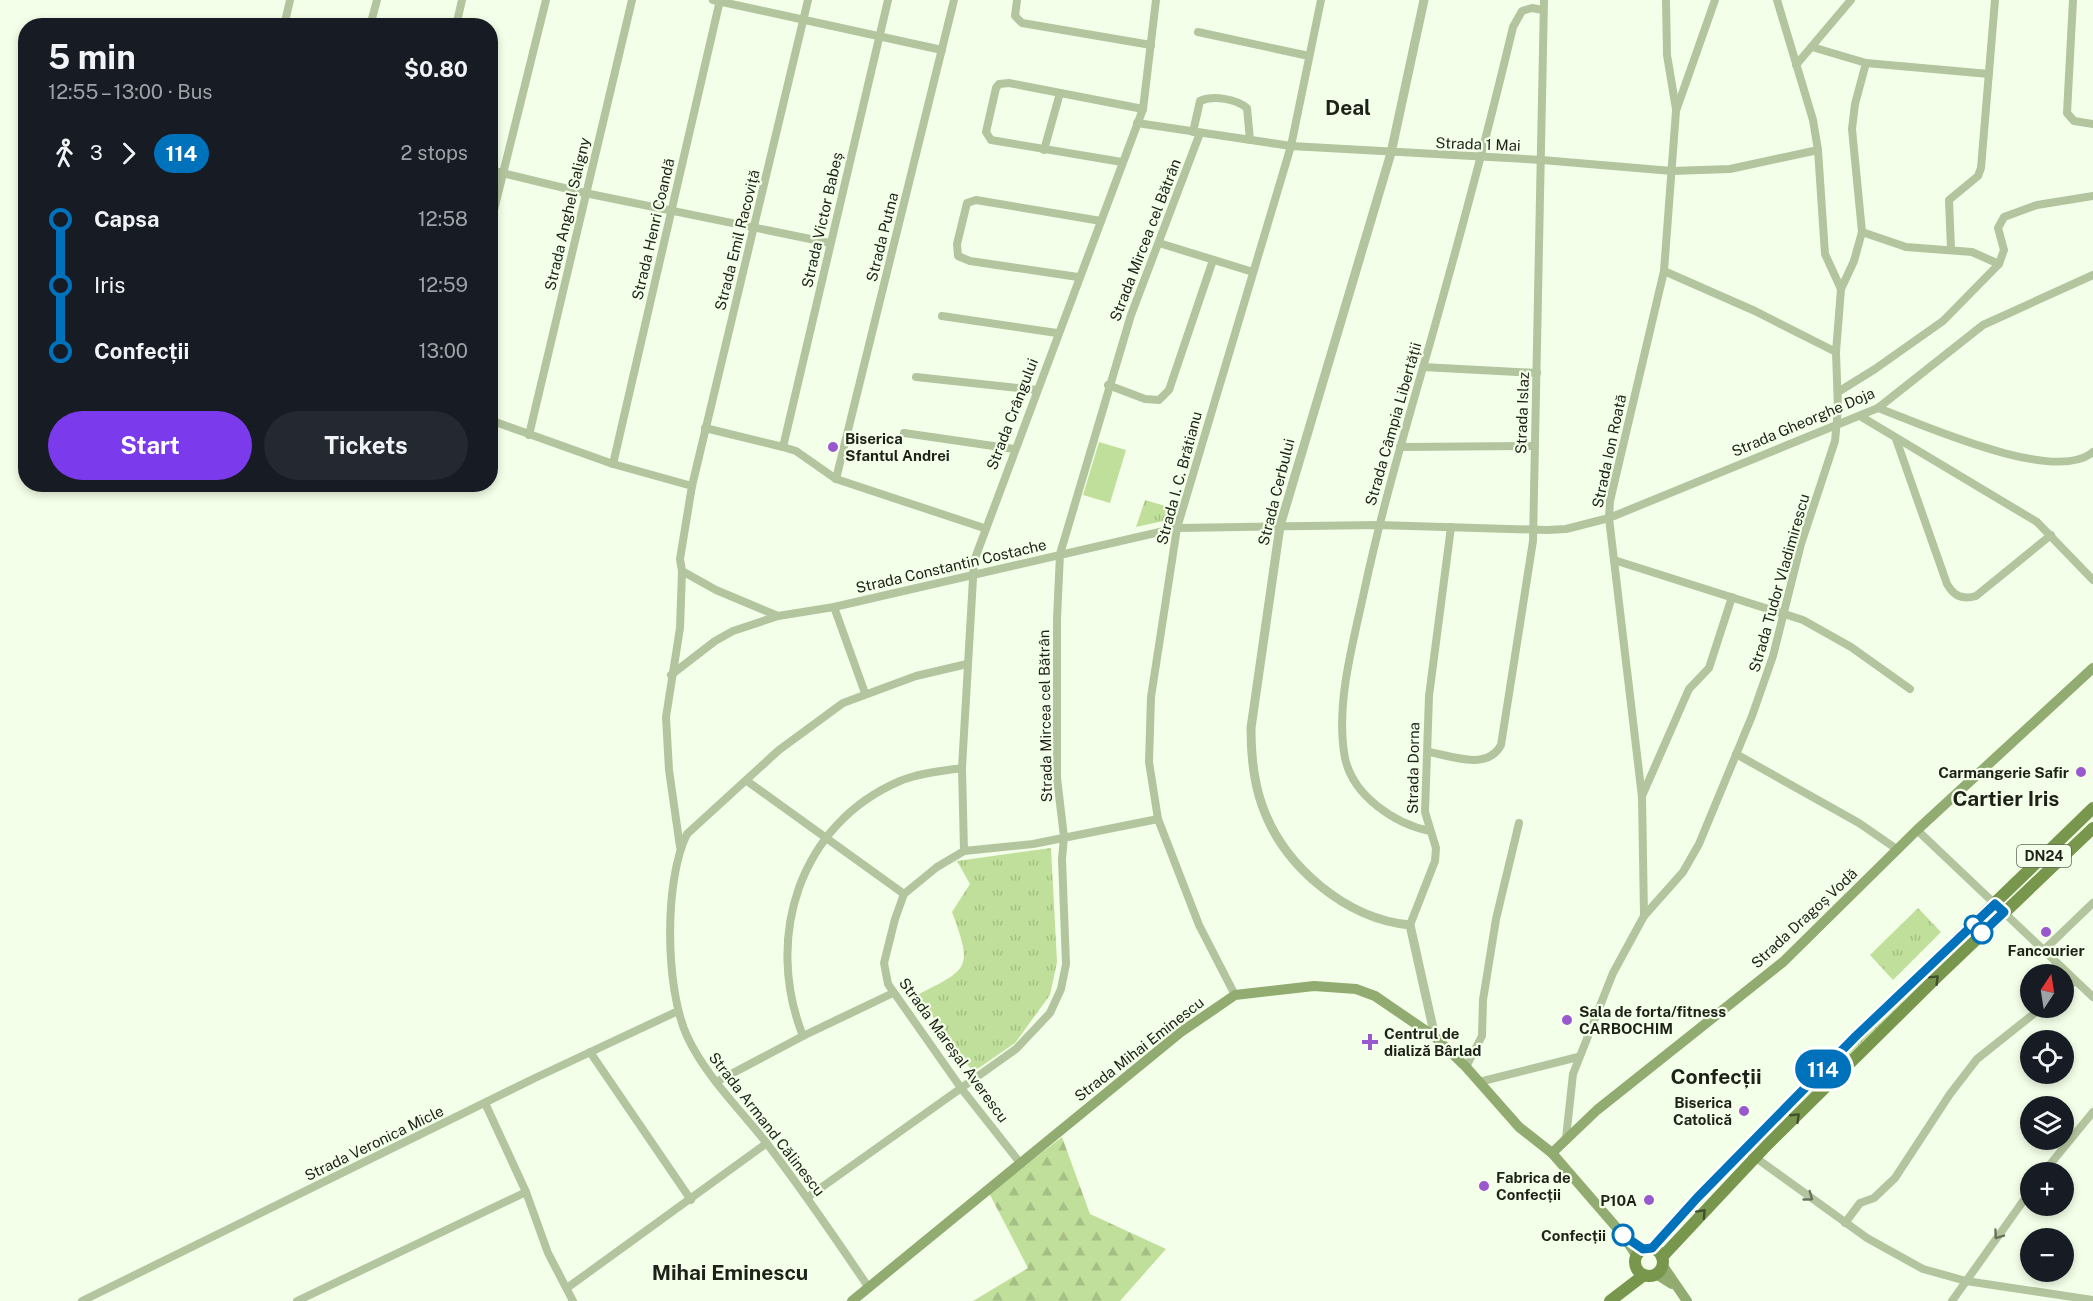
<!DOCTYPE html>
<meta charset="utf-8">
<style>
body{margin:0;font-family:"Public Sans",sans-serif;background:#242831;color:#f1f3f6;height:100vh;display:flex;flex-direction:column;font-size:22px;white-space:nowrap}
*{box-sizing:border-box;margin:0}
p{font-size:20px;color:#9ea1a6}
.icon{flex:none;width:33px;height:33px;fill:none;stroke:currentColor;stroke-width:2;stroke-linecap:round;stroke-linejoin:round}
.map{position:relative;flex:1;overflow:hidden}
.panel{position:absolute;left:18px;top:18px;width:480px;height:474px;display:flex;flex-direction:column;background:#171b24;border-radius:24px;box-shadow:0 3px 9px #0003}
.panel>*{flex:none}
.badge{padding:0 12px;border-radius:20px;font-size:21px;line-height:39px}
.needle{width:39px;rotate:12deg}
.buttons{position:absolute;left:2020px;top:964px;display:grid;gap:12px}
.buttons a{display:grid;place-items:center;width:54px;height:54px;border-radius:50%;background:#171b24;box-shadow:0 3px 9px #0003;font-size:30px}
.map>.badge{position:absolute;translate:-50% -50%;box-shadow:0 0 0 3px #fff}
.legs{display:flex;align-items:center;gap:9px;height:66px;padding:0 30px;font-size:20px}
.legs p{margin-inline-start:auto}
.headline{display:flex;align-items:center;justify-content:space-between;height:102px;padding:0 30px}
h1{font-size:33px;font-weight:700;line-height:45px}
.action{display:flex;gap:12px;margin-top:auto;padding:12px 30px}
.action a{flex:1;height:69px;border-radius:36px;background:#7c3aed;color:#fff;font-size:24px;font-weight:700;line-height:69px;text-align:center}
.action a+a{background:#242831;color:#f1f3f6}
ul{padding:0 30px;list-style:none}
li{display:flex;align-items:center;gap:21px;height:66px;font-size:22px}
li i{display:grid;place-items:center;width:9px;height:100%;margin:0 8px;background:currentColor}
li i::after{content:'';width:15px;height:15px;margin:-8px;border:4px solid;border-radius:50%;background:#171b24}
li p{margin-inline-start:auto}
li:first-child i{background:linear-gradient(#0000 50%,currentColor 0)}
li:last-child i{background:linear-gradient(currentColor 50%,#0000 0)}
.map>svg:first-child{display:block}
.grass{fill:url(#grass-tufts)}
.forest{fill:url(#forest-firs)}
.pitch{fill:#c0df9a}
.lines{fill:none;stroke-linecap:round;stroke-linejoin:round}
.minor{stroke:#b3c59e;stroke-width:8}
.tertiary{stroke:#b3c59e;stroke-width:9}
.secondary{stroke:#91ab70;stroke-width:10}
.primary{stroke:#78974d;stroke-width:12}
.oneway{stroke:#41502d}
.oneway2{stroke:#68735b}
.line-1-casing{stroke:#fff;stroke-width:14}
.line-1{stroke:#0072bc;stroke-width:9}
.poi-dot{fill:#9a58ce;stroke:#f4ffe9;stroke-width:2}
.stop-1-dot{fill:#fff;stroke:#0072bc;stroke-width:3}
.labels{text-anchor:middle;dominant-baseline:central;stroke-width:4.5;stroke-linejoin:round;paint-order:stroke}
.shield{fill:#f4ffe9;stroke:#5e6457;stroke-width:1.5}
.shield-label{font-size:14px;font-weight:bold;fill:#1d2118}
.street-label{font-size:15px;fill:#1d2118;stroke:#f4ffe9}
.poi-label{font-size:15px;font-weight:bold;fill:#1d2118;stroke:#f4ffe9;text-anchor:start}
.stop-label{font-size:15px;font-weight:bold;fill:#1d2118;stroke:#f4ffe9;text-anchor:end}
.district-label{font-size:21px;font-weight:bold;fill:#1d2118;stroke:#f4ffe9}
</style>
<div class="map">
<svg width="2093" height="1301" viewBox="0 0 2093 1301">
<defs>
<pattern id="grass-tufts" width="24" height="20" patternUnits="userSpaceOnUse" patternTransform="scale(1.5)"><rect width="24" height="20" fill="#c0df9a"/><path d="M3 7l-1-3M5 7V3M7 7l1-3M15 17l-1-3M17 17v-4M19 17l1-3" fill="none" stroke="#a5bf84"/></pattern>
<pattern id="forest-firs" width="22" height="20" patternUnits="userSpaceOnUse" patternTransform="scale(1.5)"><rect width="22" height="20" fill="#c0df9a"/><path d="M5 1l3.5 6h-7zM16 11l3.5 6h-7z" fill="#a5bf84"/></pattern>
</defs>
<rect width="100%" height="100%" fill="#f4ffe9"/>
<g class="grass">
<polygon points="1145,500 1172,508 1168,520 1136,527"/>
<path d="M1051,848L1057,962L1050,995L1015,1043L973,1072L917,995C969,969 973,969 952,912L970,884L957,861Z"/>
<polygon points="1918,908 1941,932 1893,980 1870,955"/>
<polygon points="1974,926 1977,930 1784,1121 1781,1117"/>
</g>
<polygon class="forest" points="1062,1137 1090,1214 1166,1249 1120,1301 973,1301 1028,1268 989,1193"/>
<polygon class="pitch" points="1099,442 1126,450 1110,503 1083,495"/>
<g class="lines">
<g class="minor">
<polyline points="713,0 942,50"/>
<polyline points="1017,0 1015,16 1022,23 1151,45"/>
<polyline points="1666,0 1667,55 1676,109"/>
<polyline points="2073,0 2067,113 2074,121 2093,124"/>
<polyline points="284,26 290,0"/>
<polyline points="370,26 377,0"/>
<polyline points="456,26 462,0"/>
<polyline points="1198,32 1309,56"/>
<polyline points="1812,47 1866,63 1989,74"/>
<polyline points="1796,65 1851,0"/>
<polyline points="1137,123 1291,146 1542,160 1672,171 1730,169 1818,150"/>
<path d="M1193,132L1200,101C1213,95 1236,99 1247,108L1250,140"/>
<polyline points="1044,150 1060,93"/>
<polyline points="1122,162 991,140 986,132 996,88 999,84 1009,83 1143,109"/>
<polyline points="490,170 585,193 830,243"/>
<polyline points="490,226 546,0"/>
<polyline points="1862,232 1906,247 1972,252 1999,264"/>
<polyline points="1159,243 1253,272"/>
<polyline points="1951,249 1949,200 1978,176 1981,168 1995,0"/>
<polyline points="1664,271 1755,311 1836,352"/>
<polyline points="1078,277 970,261 958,256 957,244 967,203 976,200 1101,221"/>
<polyline points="1841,289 1854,261 1862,232 1852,129 1855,104 1866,63"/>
<polyline points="942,316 1057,333"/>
<polyline points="1423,367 1537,373"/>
<polyline points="916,377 1037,390"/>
<polyline points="1108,385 1145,399 1159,400 1169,390 1213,260"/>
<polyline points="1838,392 1875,369 1943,321 1999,264 2004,250 1998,228 2004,217 2037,205 2093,196"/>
<path d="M1878,408C1921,424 2055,485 2093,452"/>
<polyline points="1860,416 2037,522 2093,580"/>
<polyline points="490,420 613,464 692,486 680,559 682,571 716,590 778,616 834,607 1177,528 1378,525 1547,530 1566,529 1609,518 1878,408 1983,325 2093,275"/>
<polyline points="705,428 783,447 796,451 836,479 984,528"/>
<polyline points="904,433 1014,449"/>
<polyline points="529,435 632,0"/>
<path d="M1896,439L1947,584C1954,596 1962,600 1976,596L2051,535"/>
<polyline points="783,447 888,0"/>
<polyline points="1400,447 1534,446"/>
<polyline points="613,464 720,0"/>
<polyline points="836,479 954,0"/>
<polyline points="692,486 808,0"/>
<polyline points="1614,560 1803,620 1851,647 1910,689"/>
<polyline points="834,607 865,693"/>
<polyline points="671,675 715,641 733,631 778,616"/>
<path d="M1429,752C1452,756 1487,771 1501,745L1533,541L1544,0"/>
<polyline points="1736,754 1859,823 1898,850"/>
<polyline points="747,781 904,894"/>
<polyline points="1642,796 1689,689 1709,668 1732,597"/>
<polyline points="1917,830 2093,997"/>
<path d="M1430,831C1395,824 1353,796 1345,758C1335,705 1353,644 1364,592C1383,503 1409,417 1434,329C1462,229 1489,128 1513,27L1522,11L1532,8L1543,10"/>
<polyline points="680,847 669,770 666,717 680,628 682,571"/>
<polyline points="964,851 962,768 974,561 1143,109 1156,0"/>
<polyline points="1644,916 1642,797 1609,518 1610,501 1664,271 1676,111 1715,0"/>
<polyline points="1410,925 1435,861 1436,848 1425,812 1429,696 1451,527"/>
<polyline points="2043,951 2093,903"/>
<polyline points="2064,990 2075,981"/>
<path d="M893,993L803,1036C764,938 799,824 900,781C919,773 942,771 962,768"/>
<polyline points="1235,995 1199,925 1158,819 1149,762 1151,697 1177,528 1291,146 1321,0"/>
<polyline points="590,1052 691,1200"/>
<polyline points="1466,1067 1482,1036 1483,1000 1496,919 1519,823"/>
<polyline points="716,1082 803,1036"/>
<polyline points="1479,1082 1578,1057"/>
<polyline points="485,1103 526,1192 548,1253 573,1301"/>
<polyline points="1566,1138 1573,1074 1613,973 1644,916 1683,872 1699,844 1752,716 1773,656 1801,544 1835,441 1838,409 1836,352 1841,289 1825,254 1818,150 1813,120 1777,0"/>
<polyline points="1752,1155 1867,1238 1923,1269 1966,1281 2093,1300"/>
<polyline points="1021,1164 961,1088 888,984 884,963 895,919 904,894 937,867 964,851 1033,844 1158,819"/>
<polyline points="2043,1173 2093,1112"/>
<polyline points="808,1197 1016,1049 1050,1013 1061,989 1066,964 1062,859 1064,837 1057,778 1057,619 1060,554 1131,315 1200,133"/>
<polyline points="1845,1223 1860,1203 1874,1198 1895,1178 1950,1094 1977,1059 2041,1008"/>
<polyline points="567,1288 767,1143"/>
<path d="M869,1288C836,1239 804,1192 768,1145C741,1110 706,1077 687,1036C665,988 664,880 687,834L779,750L843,703L916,676L967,664"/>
<polyline points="82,1301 535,1078 678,1011"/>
<polyline points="297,1301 526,1192"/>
<polyline points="1952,1301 2031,1190"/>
</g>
<path class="tertiary" d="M1424,0L1391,153L1280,526L1251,728C1251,755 1253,780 1262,805C1283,866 1346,919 1410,925L1435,1037"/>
<g class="secondary">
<polyline points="1552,1153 1597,1110 1783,962 1917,830 2093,668"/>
<polyline points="1628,1239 1643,1249"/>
<polyline points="1663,1266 1687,1301"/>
<polyline points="1656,1274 1672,1284"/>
<polyline points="852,1301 1181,1032 1235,995 1314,986 1356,989 1375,996 1435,1037 1466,1067 1519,1127 1552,1153 1623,1235 1636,1255"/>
</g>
<g class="primary">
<circle cx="1649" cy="1262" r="14"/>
<path d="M1652,1248C1792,1094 1944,953 2093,808"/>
<polyline points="1662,1257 1766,1146 1938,976 2093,828"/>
<polyline points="1610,1301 1644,1275"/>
</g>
</g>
<defs><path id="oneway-chevron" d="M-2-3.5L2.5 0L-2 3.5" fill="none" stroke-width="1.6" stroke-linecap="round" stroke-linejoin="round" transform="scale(1.5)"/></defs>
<g class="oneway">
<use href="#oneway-chevron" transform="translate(1935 979) rotate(-45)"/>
<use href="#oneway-chevron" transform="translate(1796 1117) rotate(-44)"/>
<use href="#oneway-chevron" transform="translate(1702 1213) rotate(-47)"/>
</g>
<g class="oneway2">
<use href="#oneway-chevron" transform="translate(1809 1197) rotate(36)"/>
<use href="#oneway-chevron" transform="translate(1998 1235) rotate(125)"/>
</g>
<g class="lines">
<g class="line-1-casing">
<polyline id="line-1" points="1623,1235 1643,1249 1652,1248 1697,1198 1856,1036 1995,904 2004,912 1982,933"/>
</g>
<use href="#line-1" class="line-1"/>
</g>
<g class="poi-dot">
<circle cx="833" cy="447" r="6"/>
<circle cx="2081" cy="772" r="6"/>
<circle cx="2046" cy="932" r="6"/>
<circle cx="1567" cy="1020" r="6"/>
<path d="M1367 1033h6v6h6v6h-6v6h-6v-6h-6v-6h6z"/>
<circle cx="1744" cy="1111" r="6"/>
<circle cx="1484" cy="1186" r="6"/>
<circle cx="1649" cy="1200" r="6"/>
</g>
<g class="stop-1-dot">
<circle cx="1973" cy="924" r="8"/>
<circle cx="1982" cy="933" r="10"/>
<circle cx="1623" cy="1235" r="10"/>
</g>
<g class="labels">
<rect class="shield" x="2017" y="845" width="54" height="22" rx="4.5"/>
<g class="shield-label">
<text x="2044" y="856">DN24</text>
</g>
<g class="street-label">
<text transform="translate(1478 144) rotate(2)">Strada 1 Mai</text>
<text transform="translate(567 214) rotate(-77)">Strada Anghel Saligny</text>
<text transform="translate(822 220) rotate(-77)">Strada Victor Babeș</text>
<text transform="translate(653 229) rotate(-77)">Strada Henri Coandă</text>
<text transform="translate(882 237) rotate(-76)">Strada Putna</text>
<text transform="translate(737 240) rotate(-76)">Strada Emil Racoviță</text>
<text transform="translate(1145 240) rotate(-69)">Strada Mircea cel Bătrân</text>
<text transform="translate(1522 413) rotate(-88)">Strada Islaz</text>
<text transform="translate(1012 414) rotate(-69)">Strada Crângului</text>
<text transform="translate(1803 422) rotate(-23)">Strada Gheorghe Doja</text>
<text transform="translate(1393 424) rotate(-74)">Strada Câmpia Libertății</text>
<text transform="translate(1609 451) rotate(-78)">Strada Ion Roată</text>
<text transform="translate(1179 478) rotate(-75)">Strada I. C. Brătianu</text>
<text transform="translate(1276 492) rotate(-76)">Strada Cerbului</text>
<text transform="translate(951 566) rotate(-13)">Strada Constantin Costache</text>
<text transform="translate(1779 583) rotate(-74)">Strada Tudor Vladimirescu</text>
<text transform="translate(1045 716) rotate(-91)">Strada Mircea cel Bătrân</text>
<text transform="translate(1413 768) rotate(-89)">Strada Dorna</text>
<text transform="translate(1804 918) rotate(-43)">Strada Dragoș Vodă</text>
<text transform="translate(1139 1049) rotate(-38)">Strada Mihai Eminescu</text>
<text transform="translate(954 1050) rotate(54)">Strada Mareșal Averescu</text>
<text transform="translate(767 1124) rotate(52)">Strada Armand Călinescu</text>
<text transform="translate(374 1143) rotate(-26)">Strada Veronica Micle</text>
</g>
<g class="poi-label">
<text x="845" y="438">Biserica<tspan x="845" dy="17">Sfantul Andrei</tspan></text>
<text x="2069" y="772" text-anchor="end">Carmangerie Safir</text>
<text x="2046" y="950" text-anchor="middle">Fancourier</text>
<text x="1579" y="1011">Sala de forta/fitness<tspan x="1579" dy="17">CARBOCHIM</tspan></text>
<text x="1384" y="1033">Centrul de<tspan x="1384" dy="17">dializă Bârlad</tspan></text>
<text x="1732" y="1102" text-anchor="end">Biserica<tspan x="1732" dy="17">Catolică</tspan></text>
<text x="1496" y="1177">Fabrica de<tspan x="1496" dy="17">Confecții</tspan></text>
<text x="1637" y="1200" text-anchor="end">P10A</text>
</g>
<g class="stop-label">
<text x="1606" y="1235">Confecții</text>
</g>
<g class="district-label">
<text x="1348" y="107">Deal</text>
<text x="2006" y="798">Cartier Iris</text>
<text x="1716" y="1076">Confecții</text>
<text x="730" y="1272">Mihai Eminescu</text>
</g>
</g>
</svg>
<div class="buttons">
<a><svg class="needle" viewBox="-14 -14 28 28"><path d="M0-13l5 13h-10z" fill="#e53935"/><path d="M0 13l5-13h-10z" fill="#9ea1a6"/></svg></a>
<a><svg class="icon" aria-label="locate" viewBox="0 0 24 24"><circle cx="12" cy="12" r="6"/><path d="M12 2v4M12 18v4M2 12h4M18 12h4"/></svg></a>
<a><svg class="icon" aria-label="layers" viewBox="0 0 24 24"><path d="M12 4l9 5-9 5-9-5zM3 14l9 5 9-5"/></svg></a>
<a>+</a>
<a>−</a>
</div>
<b class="badge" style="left:1823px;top:1069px;background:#0072bc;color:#fff">114</b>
<section class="panel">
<div class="headline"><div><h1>5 min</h1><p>12:55 – 13:00 · Bus</p></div><b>$0.80</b></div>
<div class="legs"><svg class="icon" aria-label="walk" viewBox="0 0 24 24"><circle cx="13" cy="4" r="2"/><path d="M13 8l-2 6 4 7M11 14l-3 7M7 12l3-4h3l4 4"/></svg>3<svg class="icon" aria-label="forward" viewBox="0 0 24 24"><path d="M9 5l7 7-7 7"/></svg><b class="badge" style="background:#0072bc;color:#fff">114</b><p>2 stops</p></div>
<ul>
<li><i style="color:#0072bc"></i><b>Capsa</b><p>12:58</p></li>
<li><i style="color:#0072bc"></i><span>Iris</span><p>12:59</p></li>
<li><i style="color:#0072bc"></i><b>Confecții</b><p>13:00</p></li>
</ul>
<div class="action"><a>Start</a><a>Tickets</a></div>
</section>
</div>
